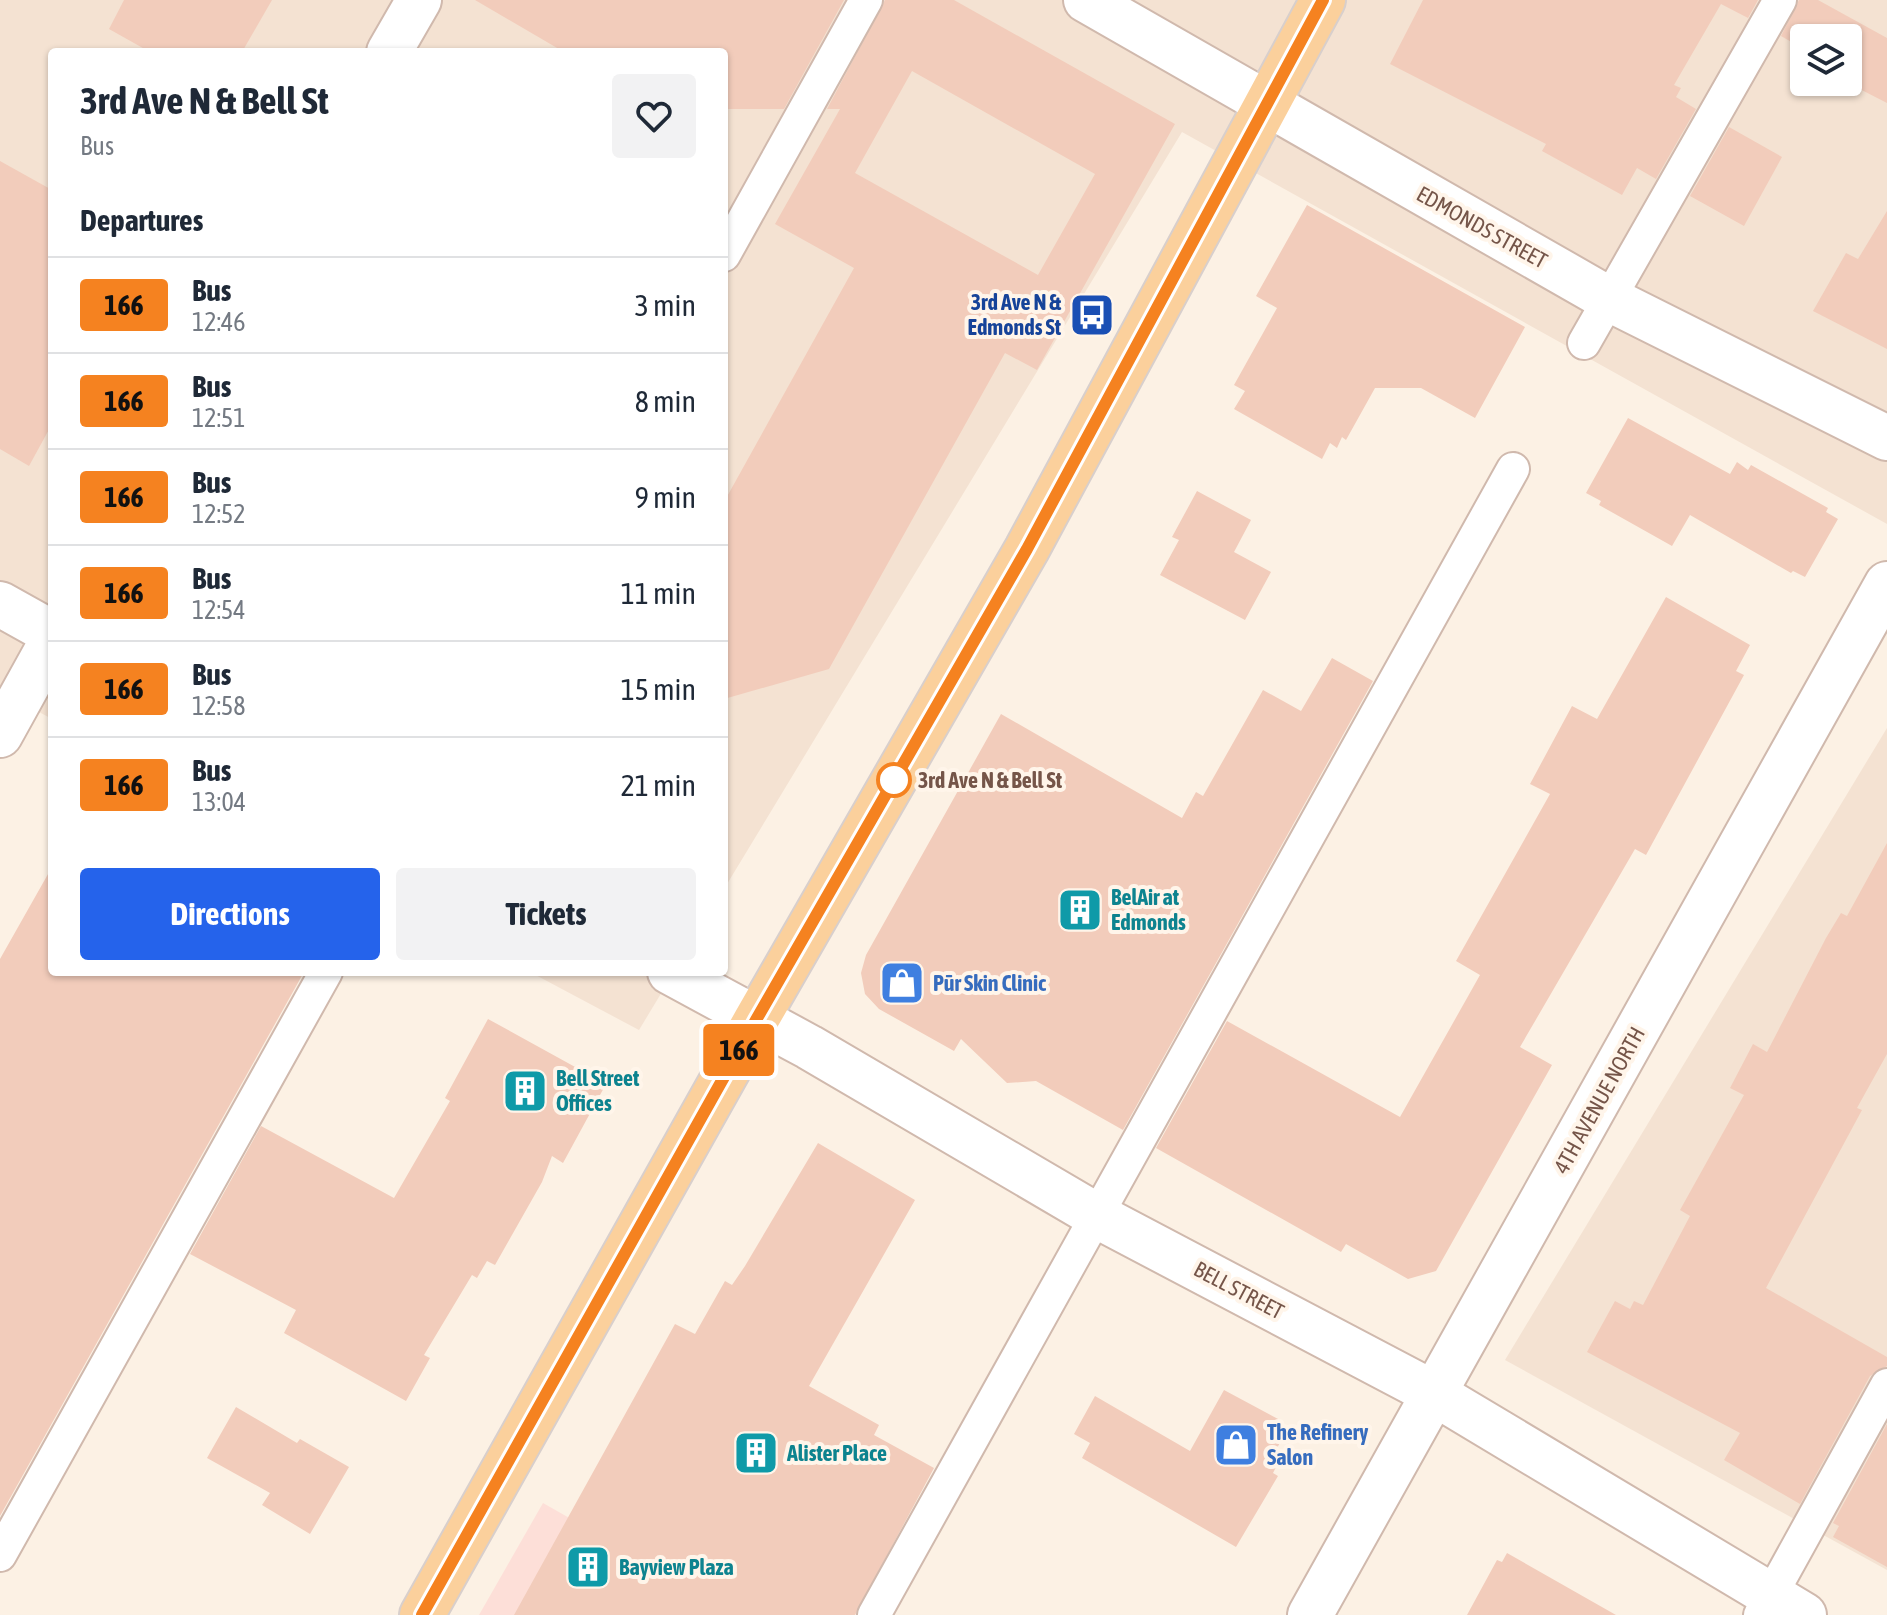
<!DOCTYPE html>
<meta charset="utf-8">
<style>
body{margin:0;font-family:"Asap Condensed",sans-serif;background:#f2f2f3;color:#1f2937;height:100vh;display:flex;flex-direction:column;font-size:30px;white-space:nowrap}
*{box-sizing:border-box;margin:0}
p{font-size:26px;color:#747a83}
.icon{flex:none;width:44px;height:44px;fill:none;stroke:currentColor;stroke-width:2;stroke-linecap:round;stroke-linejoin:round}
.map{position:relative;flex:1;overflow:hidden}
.drawer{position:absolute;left:48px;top:48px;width:680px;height:928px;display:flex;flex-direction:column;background:#fff;border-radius:8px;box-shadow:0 2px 6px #0004}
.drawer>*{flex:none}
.badge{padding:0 16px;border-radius:6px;font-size:28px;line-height:52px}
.fabs{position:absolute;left:1790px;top:24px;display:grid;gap:16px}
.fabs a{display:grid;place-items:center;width:72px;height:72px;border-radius:8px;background:#fff;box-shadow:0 2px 6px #0004;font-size:40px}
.map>.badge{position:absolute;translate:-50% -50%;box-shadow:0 0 0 4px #fff}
h2{padding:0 32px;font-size:30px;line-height:72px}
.round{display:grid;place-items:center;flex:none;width:84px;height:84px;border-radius:8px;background:#f2f2f3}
.overview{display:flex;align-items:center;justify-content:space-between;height:136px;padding:0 32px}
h1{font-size:38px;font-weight:700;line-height:60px}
.button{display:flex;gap:16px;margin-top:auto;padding:16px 32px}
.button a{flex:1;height:92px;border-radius:8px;background:#2563eb;color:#fff;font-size:32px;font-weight:700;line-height:92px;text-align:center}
.button a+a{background:#f2f2f3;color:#1f2937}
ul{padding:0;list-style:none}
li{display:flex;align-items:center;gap:24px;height:96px;padding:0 32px;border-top:2px solid #e0e1e3}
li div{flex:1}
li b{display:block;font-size:30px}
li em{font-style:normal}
li .badge{min-width:88px;font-weight:700;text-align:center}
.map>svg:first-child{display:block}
.residential{fill:#f4e2d2;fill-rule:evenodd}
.commercial{fill:#fddfd8}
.building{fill:#f2ccbb;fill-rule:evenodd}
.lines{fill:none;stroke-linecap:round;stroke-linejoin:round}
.service-casing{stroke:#d0b9ad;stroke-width:36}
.minor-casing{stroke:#d0b9ad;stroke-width:48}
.tertiary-casing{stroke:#d0b9ad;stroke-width:48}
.primary-casing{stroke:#d8cfcc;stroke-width:48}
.service{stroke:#fff;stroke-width:32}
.minor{stroke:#fff;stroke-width:44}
.tertiary{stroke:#fff;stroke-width:44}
.primary{stroke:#fbd09c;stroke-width:44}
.line-casing{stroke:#fff;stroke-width:18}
.line{stroke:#f58220;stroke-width:12}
.stop-dot{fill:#fff;stroke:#f58220;stroke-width:4}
.labels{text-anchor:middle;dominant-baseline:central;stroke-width:8;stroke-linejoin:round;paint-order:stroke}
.street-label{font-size:22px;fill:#755549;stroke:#fff5ea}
.transit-label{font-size:22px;font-weight:bold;fill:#164399;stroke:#fff5ea;text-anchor:end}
.stop-label{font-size:22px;font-weight:bold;fill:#755549;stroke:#fff5ea;text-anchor:start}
.culture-label{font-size:22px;font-weight:bold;fill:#0d838f;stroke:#fff5ea;text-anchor:start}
.shop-label{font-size:22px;font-weight:bold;fill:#366cbe;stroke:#fff5ea;text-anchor:start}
</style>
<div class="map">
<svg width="1887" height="1615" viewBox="0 0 1887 1615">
<rect width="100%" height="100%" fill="#fcf1e4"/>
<g class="residential">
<path d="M0,0H1887V524L1182,132L724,889V52H52V719L0,691ZM1804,38H1848V82H1804Z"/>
<polygon points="1887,728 1887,1570 1505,1360"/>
<polygon points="530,972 674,972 639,1030"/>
</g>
<polygon class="commercial" points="543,1503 740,1615 479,1615"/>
<g class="building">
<polygon points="124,0 272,0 242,52 150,52 109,29"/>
<polygon points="475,0 844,0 784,109 724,109 724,52 564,52"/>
<path d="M885,0H954L1175,124L1037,370L1005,353L829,669L724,699V502L854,268L775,224L840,109H827ZM912,71L1095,174L1038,275L855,173Z"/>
<polygon points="1423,0 1758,0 1748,18 1721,4 1674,85 1681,88 1676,97 1696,109 1656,179 1637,168 1622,195 1542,151 1546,144 1390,64"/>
<polygon points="1799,0 1818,0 1887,38 1887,103 1846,82 1848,38 1804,38 1804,60 1795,56 1800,47 1781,36"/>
<polygon points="1729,127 1782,157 1744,226 1690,196"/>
<polygon points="0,161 52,190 52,424 29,466 0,449"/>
<polygon points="1307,205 1525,327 1475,418 1421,388 1375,388 1346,440 1342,437 1337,448 1330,443 1322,459 1234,409 1245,391 1234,385 1277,308 1256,296"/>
<polygon points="1887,211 1887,349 1813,311 1846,253 1858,259"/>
<polygon points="1628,418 1730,474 1737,462 1748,470 1751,465 1828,508 1826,512 1838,519 1805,577 1793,571 1791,573 1690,515 1672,546 1599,505 1601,501 1586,493"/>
<polygon points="1197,491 1251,520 1234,552 1271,572 1245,620 1160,575 1179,540 1172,537"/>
<polygon points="1666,597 1750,645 1736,671 1744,675 1646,855 1635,849 1520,1047 1552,1065 1436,1271 1408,1279 1346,1244 1341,1252 1156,1148 1227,1021 1400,1117 1480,975 1456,961 1550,794 1530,784 1572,706 1597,719"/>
<polygon points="1332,658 1373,681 1123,1130 1036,1081 1007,1083 961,1039 954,1051 879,1009 865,994 861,973 866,955 1001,714 1182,818 1196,792 1203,796 1263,690 1301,711"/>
<polygon points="1887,843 1887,1054 1857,1108 1862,1110 1766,1288 1887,1357 1887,1366 1870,1376 1800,1504 1724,1460 1740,1433 1587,1352 1615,1301 1630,1309 1634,1301 1643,1305 1690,1216 1680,1210 1744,1095 1730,1088 1753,1044 1767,1052 1826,938 1841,913 1847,916"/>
<polygon points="52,867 52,972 304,972 0,1516 0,959"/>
<polygon points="488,1019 606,1084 563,1163 552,1156 542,1182 495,1265 487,1261 477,1278 472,1275 424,1355 430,1358 406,1401 284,1333 296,1310 190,1254 261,1126 394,1198 450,1101 445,1098"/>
<polygon points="818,1143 915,1200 809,1386 879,1425 874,1435 934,1468 855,1615 514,1615 675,1324 695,1334 725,1281 732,1285 745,1266"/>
<polygon points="1224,1390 1280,1420 1277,1425 1287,1430 1271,1459 1278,1463 1273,1473 1278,1476 1236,1547 1082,1458 1090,1443 1074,1434 1095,1396 1190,1451"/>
<polygon points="236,1407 297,1443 300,1439 349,1467 310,1534 262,1505 270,1493 207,1458"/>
<polygon points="1887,1424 1887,1567 1833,1537 1839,1526 1833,1523"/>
<polygon points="1507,1553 1616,1615 1467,1615 1497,1560 1502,1562"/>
</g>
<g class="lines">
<g class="service-casing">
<g id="service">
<polyline points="724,255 866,0"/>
<polyline points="1584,343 1780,0"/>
<polyline points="0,1555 326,972"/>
<polyline points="874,1615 1513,469"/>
<polyline points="1760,1615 1887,1385"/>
</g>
</g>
<g class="minor-casing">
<g id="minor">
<polyline points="389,52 419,0"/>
<polyline points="0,604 52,633"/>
<polyline points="0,735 52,641"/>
<polyline points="670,972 809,1047 1099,1217 1435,1394 1804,1615"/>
<polyline points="1310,1615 1887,584"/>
</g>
</g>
<g class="tertiary-casing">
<polyline id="tertiary" points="1086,0 1607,298 1887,438"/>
</g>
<g class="primary-casing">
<polyline id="primary" points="422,1615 756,1020 1027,549 1323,0"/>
</g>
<use href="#service" class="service"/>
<use href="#minor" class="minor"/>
<use href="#tertiary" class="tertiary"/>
<use href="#primary" class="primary"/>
</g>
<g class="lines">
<g class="line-casing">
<polyline id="line" points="422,1615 756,1020 1027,549 1323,0"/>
</g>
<use href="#line" class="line"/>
</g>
<defs>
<g id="bus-square" transform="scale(2.3)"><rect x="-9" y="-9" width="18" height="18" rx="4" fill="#1a4fb4" stroke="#fff5ea"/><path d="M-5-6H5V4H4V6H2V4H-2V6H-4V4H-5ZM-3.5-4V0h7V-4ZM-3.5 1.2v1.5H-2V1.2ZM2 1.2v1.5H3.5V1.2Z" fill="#fff"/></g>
<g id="building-square" transform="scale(2.3)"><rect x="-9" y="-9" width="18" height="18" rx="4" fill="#0f9aa8" stroke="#fff5ea"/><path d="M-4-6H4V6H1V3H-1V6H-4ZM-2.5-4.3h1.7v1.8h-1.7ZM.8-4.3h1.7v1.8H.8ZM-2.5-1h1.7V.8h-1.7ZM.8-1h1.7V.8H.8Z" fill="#fff"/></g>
<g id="shop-square" transform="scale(2.3)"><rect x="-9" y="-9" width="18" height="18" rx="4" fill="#3f7fe0" stroke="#fff5ea"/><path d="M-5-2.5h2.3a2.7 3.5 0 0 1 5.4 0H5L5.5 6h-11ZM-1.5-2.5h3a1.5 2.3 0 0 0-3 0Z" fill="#fff"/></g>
</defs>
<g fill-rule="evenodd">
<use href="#bus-square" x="1092" y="315"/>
<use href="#building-square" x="1080" y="910"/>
<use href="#shop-square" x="902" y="983"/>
<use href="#building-square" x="525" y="1091"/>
<use href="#shop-square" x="1236" y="1445"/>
<use href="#building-square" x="756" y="1453"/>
<use href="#building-square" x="588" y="1567"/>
</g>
<circle class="stop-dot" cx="894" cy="780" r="16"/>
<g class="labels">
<g class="street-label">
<text transform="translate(1482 227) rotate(29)">EDMONDS STREET</text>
<text transform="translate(1599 1100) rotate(-61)">4TH AVENUE NORTH</text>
<text transform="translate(1239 1290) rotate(28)">BELL STREET</text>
</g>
<g class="transit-label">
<text x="1061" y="302">3rd Ave N &amp;<tspan x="1061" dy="25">Edmonds St</tspan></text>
</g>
<g class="stop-label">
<text x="918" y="780">3rd Ave N &amp; Bell St</text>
</g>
<g class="culture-label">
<text x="1111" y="897">BelAir at<tspan x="1111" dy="25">Edmonds</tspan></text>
<text x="556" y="1078">Bell Street<tspan x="556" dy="25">Offices</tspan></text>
<text x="787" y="1453">Alister Place</text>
<text x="619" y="1567">Bayview Plaza</text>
</g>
<g class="shop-label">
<text x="933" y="983">Pūr Skin Clinic</text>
<text x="1267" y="1432">The Refinery<tspan x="1267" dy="25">Salon</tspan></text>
</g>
</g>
</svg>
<div class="fabs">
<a><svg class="icon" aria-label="layers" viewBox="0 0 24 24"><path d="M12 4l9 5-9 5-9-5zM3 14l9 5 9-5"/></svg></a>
</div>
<b class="badge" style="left:739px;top:1050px;background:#f58220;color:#111">166</b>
<section class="drawer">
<div class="overview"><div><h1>3rd Ave N &amp; Bell St</h1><p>Bus</p></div><a class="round"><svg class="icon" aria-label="heart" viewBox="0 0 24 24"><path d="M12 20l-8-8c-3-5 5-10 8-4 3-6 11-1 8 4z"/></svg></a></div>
<h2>Departures</h2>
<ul>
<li><span class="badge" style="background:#f58220;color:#111">166</span><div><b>Bus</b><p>12:46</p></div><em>3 min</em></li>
<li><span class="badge" style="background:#f58220;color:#111">166</span><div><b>Bus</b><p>12:51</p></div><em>8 min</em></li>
<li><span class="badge" style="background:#f58220;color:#111">166</span><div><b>Bus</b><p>12:52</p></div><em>9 min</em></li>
<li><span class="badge" style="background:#f58220;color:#111">166</span><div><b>Bus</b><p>12:54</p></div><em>11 min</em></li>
<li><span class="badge" style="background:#f58220;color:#111">166</span><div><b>Bus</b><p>12:58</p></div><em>15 min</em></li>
<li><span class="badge" style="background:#f58220;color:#111">166</span><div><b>Bus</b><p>13:04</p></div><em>21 min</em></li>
</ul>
<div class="button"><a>Directions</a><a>Tickets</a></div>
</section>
</div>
